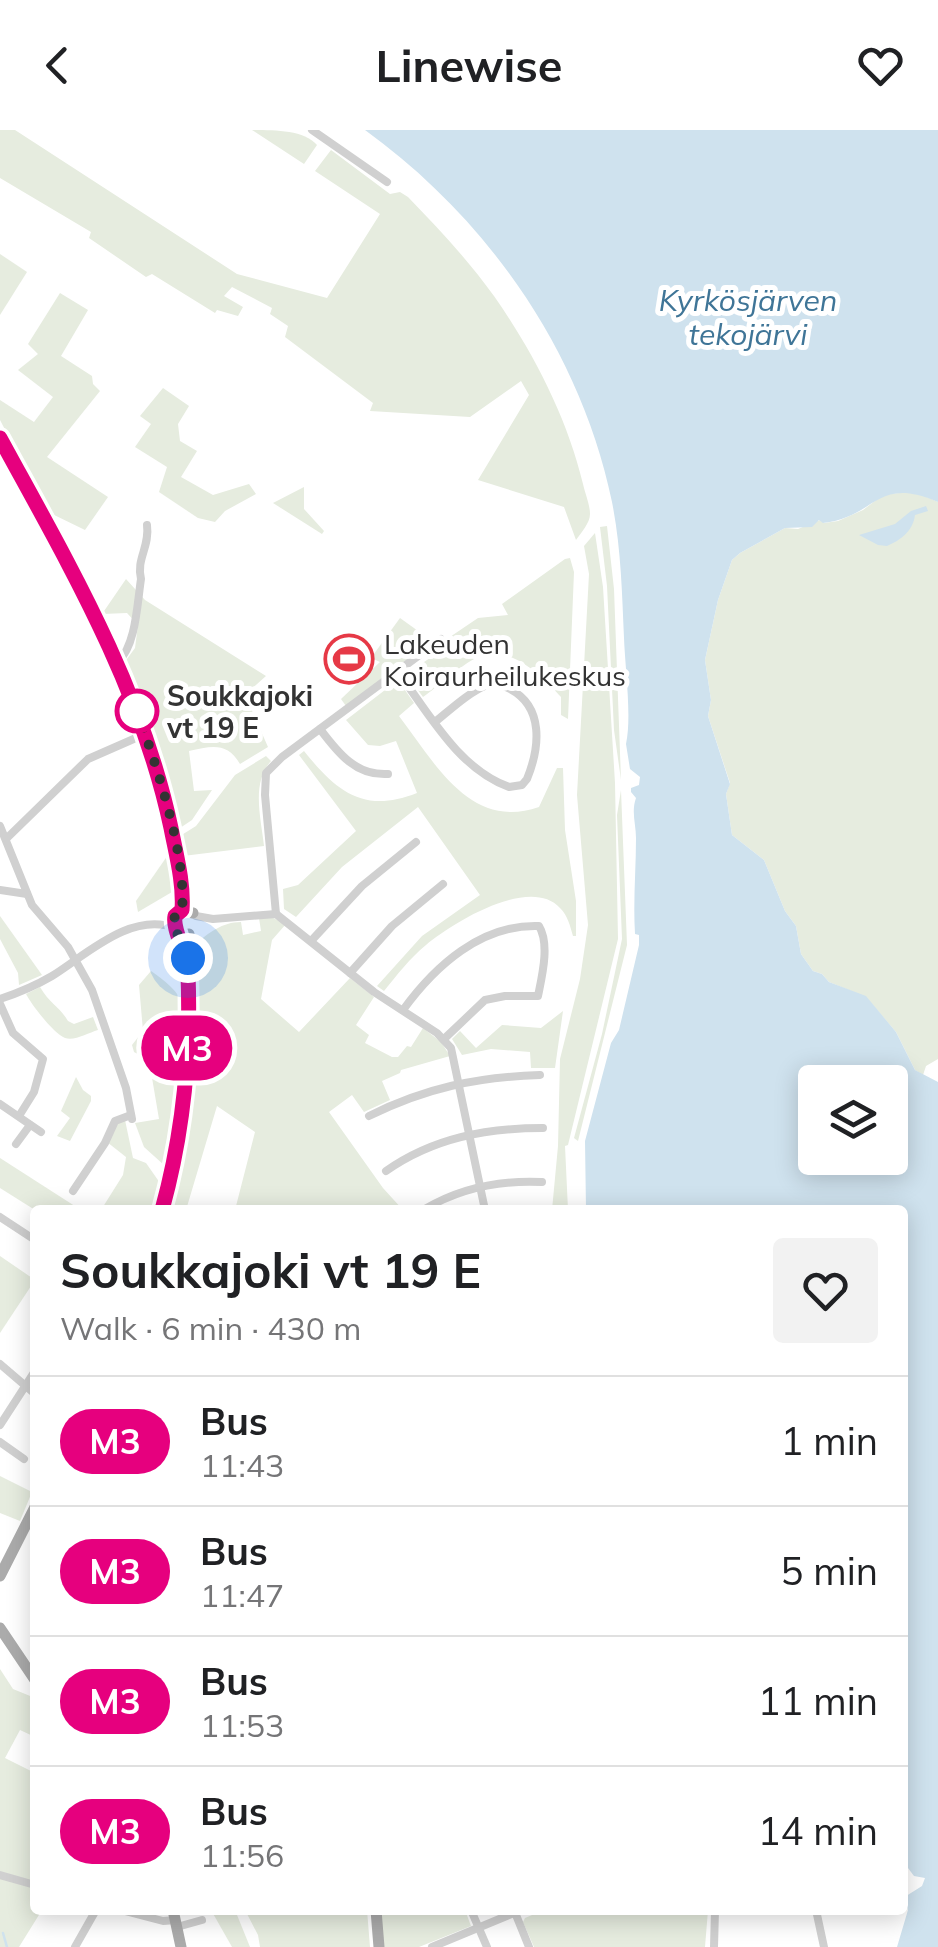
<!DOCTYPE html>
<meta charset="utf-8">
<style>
body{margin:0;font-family:Mulish,sans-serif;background:#f2f2f2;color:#202124;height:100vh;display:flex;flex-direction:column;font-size:38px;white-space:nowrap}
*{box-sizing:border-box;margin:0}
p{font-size:32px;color:#757577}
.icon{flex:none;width:55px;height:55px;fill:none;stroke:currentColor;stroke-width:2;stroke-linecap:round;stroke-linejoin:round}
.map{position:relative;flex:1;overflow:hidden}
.sheet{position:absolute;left:30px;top:1075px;width:878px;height:710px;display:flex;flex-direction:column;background:#fff;border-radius:10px;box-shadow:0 5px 25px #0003}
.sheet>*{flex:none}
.badge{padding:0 20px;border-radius:32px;font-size:35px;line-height:65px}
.tools{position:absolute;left:798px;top:935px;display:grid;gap:20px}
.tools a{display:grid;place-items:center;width:110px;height:110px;border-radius:10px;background:#fff;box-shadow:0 5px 25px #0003;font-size:50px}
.you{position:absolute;width:50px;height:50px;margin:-25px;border:8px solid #fff;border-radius:50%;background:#1a73e8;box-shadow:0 0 0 15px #1a73e833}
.map>.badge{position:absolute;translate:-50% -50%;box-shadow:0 0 0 5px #fff}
.round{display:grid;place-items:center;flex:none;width:105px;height:105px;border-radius:10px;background:#f2f2f2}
.head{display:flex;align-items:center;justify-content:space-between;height:170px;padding:0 30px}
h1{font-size:48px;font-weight:700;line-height:75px}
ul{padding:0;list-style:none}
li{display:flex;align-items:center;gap:30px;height:130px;padding:0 30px;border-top:2px solid #e0e0e0}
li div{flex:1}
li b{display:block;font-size:38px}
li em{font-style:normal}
li .badge{min-width:110px;font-weight:700;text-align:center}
header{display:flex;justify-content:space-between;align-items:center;height:130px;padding:0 30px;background:#fff;font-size:45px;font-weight:700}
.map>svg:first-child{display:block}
.green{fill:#e6ecdf}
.water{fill:#cfe2ee;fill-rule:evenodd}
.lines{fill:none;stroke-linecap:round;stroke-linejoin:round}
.stream{stroke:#cfe2ee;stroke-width:2.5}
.minor{stroke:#d0d0d0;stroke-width:8}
.major{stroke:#ababab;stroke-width:11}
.line-casing{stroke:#fff;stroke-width:22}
.line{stroke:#e6007e;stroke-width:15}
.walk{stroke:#333;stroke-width:10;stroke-dasharray:0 18}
.stop-dot{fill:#fff;stroke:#e6007e;stroke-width:5}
.labels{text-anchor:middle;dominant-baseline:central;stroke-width:10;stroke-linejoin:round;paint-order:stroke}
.poi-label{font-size:28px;fill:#333;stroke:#fff;text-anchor:start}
.stop-label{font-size:28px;font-weight:bold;fill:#333;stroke:#fff;text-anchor:start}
.water-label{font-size:30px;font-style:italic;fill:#3f7597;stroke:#fff}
</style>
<header><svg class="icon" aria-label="back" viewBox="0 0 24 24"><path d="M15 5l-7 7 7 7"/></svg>Linewise<svg class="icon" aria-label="heart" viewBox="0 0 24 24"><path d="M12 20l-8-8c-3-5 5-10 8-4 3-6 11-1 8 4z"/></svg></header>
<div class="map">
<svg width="938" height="1817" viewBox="0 0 938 1817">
<rect width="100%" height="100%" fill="#fff"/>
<g class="green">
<path d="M0,0H15L237,144L327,168L380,84L315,41L331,20L390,64L400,62L408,67C439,99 468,130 494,166C533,222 567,287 583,354C585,363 590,375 590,384C590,393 581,403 576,410L564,377L478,350L529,265L521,251L470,287L370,281L373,273L285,207L288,196L270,184L272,178L232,157L224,166L243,177L238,186L217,180L215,183L152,144L146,147L89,108L91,102L0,48Z"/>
<path d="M252,0C275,0 304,0 317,15L304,34Z"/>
<polygon points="0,124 27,142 0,185"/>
<polygon points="60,163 88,180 61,226 92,246 93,254 100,261 47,327 108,367 85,400 48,382 0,290 0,270 34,292 53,267 18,240 38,224 28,214"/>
<polygon points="163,258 189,276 178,294 180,311 197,321 181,347 213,365 249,354 256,364 225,381 215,392 198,388 159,362 167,337 135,317 151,294 140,286"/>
<polygon points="304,357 304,379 324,401 322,404 273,373"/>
<polygon points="916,362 938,372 938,929 926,936 923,945 915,940 896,902 866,867 829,852 822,844 813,841 801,824 796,796 785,781 764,730 732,705 726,664 730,653 708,586 711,570 705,530 718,470 732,430 740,423 785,398 798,399 820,390 824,393 838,391 863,380 884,364"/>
<polygon points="607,396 614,459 621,650 614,600 607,456 600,397"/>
<polygon points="595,403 603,457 615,653 618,809 568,1015 565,1016 568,1080 552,1080 558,1016 560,929 580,849 588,795 577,665 589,444 584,416"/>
<path d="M570,428L574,442L568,589L561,585V567C542,547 512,515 481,526C465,531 438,557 423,567L406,544L439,522L441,513L478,488L508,485L502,474L565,429Z"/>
<path d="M126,449L145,470L266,546L245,565L268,617L240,634C227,612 212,616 189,621L194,661L212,660L192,690L180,698L176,696L155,609L124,533L135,518L138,495L127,483L102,484Z"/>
<polygon points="400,488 432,511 346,576 341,569 380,532 371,528"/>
<path d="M398,550L414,573L399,586C435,633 470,701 539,677L557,638H563L565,700L576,771V806H573C570,796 568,786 560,778C530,745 452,793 426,815C410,828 397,845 384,861L377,856L422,806L480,765L418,677L342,737L296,787L284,779L283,759L298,755L356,701L299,625L304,621C337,662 364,684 417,663L396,611L380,616L368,615L346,590Z"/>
<path d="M266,626L271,631C251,653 261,688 264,716L183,726L180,706L196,696L235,645Z"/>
<polygon points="621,660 627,815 578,1011 574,1008 602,904 622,809 617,685"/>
<polygon points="170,722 175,757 172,762 138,782 136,771"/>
<polygon points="0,786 42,845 19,855 18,843 0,809"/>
<path d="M271,787L286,794L272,810L261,869L299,902L350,848L374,867L356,895L369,905L365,913L392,927H398L407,916L411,917L423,898L441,912L450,926L401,940L400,943L382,951L390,970L364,982L352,965L329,982L383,1058L403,1080H356L351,1076L337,1080H235L255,1002L217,976L186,1080H171C190,993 200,903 195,814C209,803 222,792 241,792L243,805L261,801L259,788Z"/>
<path d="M151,841C164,850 179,861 184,877L176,981L168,1033L164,1035L144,1017L135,993L159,989L149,930L134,922L132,915L143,901L139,855Z"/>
<path d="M40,857C49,873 60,877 68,891L74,894L93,887L98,900C88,903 75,911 65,908C54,904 31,874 26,864Z"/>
<polygon points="563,881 555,938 531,938 530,922 491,919 462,925 452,909 460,901 476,918 502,895 541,898"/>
<polygon points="76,947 83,960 91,966 91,971 70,1011 57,1006 70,988 61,981"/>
<polygon points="125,990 133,1028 146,1033 160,1053 156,1080 101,1080 123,1045 126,1027 107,1012 119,991"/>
<polygon points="0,1028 81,1080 35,1080 0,1058"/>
<polygon points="0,1126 35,1150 0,1203"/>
<polygon points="0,1346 32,1362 20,1391 0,1383"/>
<polygon points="0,1539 13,1559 35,1568 35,1607 20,1600 5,1628 35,1643 35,1780 42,1780 19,1817 0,1817"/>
<polygon points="211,1780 235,1780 250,1817 232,1817"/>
<polygon points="245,1780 367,1780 370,1817 260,1817 258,1805"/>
<polygon points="381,1780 465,1780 471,1796 419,1817 383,1817"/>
<polygon points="544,1780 708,1780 705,1817 534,1817 523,1792 525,1788"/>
</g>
<g class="water">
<path d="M365,0H938V372C875,345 877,387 823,393L819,390L812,397L785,398L740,423L732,430L718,470L705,530L711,570L708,586L730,654L726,664L732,705L764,730L785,781L796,796L801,824L813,841L822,844L829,852L866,866L896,902L915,940L938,952V1817H897L908,1780L903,1768L922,1756L925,1748L914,1746L902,1730V1080H586L585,1011L611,913L619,900L639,815V805L635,804C633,772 636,739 636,708C636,694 631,682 636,668L631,662V658L639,655L640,647L630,639L626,614C632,587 625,537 624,508C622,462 621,417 612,372C581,222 488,89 365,0ZM815,952H890V1028H815Z"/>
<path d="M926,376L928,381L915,385C913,401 901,410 887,416L878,415L859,405L895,394L911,381Z"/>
</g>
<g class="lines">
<polyline class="stream" points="3,1803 7,1817"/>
<g class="minor">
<polyline points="312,0 387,52"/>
<path d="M118,532C136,515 137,475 141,449C136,429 150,417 147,395"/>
<path d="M398,541L400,545C430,585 459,639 509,657L522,655L527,649C540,617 544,577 510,559C502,555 495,552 487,555C469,562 450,580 435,592"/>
<path d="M320,599C338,623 356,646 388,644"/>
<polyline points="0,696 32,775 68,817 92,860 126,958 132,989"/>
<polyline points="6,709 88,629 145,604"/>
<polyline points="0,760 27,764"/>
<polyline points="276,784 265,665 266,643 282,627 441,509"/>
<polyline points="196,786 213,789 276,784 374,862 437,903 451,918 485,1080"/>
<polyline points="312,810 362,756 416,712"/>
<polyline points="350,843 392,796 443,754"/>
<path d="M0,869C18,863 35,856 52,846C86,825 131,781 175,798"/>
<polyline points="0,874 13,903 43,929 34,962 19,986"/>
<path d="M403,880C435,836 481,794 539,796C550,814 542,846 538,866H505L485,870L444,909"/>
<polyline points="0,974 41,1002"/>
<path d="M369,986C425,958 477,947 540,945"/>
<polyline points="16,1014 30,995"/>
<path d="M386,1041C433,1008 486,998 543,998"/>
<polyline points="73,1061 105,1013 115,991 131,985"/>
<path d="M425,1079C462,1057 500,1050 542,1052"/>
<polyline points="0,1087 35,1110"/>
<polyline points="0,1234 35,1264"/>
<polyline points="0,1295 35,1241"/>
<polyline points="0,1312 24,1329"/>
<polyline points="0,1745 35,1755"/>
<polyline points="121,1780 163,1791 176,1790"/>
<polyline points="471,1780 487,1817"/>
<polyline points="514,1780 529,1817"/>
<polyline points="816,1780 824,1817"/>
<polyline points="177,1797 202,1790"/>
<polyline points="75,1817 96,1780"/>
<polyline points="432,1817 521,1780"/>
<polyline points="714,1817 715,1780"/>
</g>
<g class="major">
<path d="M0,308C68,434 141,556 171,698C176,725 184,753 182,781"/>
<polyline points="184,819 173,789 182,781 193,783"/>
<polyline points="162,1080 184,965 189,804"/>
<polyline points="0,1446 35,1377"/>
<polyline points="0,1498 35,1550"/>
<polyline points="173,1780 181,1817"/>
<polyline points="376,1780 379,1817"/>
</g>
</g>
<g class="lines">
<g class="line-casing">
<path id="line" d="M0,308C68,433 141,556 171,698C176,724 184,753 182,780L175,786C172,800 188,825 188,844C191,922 183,1004 162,1080"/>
</g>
<use href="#line" class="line"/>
<path class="walk" d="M137,581C156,634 187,725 182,780L175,786L173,794L188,828"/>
</g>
<defs>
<g id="stadium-ring" transform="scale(2.5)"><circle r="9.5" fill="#fff" stroke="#e63946" stroke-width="1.5"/><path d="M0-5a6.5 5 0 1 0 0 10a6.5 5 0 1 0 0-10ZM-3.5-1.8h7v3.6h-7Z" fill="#e63946"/></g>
</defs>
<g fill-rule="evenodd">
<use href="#stadium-ring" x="349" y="529"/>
</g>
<circle class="stop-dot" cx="137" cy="581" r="20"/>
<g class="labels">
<g class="poi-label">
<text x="384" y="513">Lakeuden<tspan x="384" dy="32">Koiraurheilukeskus</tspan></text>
</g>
<g class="stop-label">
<text x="167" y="565">Soukkajoki<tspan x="167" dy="32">vt 19 E</tspan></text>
</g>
<g class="water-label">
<text x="748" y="170">Kyrkösjärven<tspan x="748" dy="34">tekojärvi</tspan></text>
</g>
</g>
</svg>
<div class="tools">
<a><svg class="icon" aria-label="layers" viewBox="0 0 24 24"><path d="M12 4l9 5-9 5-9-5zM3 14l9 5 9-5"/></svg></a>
</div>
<div class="you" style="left:188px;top:828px"></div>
<b class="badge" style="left:187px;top:918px;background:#e6007e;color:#fff">M3</b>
<section class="sheet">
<div class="head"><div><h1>Soukkajoki vt 19 E</h1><p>Walk · 6 min · 430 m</p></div><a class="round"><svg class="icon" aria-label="heart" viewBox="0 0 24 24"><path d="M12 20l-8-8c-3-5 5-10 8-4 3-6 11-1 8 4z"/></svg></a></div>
<ul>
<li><span class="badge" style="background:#e6007e;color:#fff">M3</span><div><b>Bus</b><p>11:43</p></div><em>1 min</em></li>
<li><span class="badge" style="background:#e6007e;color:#fff">M3</span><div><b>Bus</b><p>11:47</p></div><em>5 min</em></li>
<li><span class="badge" style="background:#e6007e;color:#fff">M3</span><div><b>Bus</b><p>11:53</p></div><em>11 min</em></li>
<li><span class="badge" style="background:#e6007e;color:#fff">M3</span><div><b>Bus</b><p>11:56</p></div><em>14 min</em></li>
</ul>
</section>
</div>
